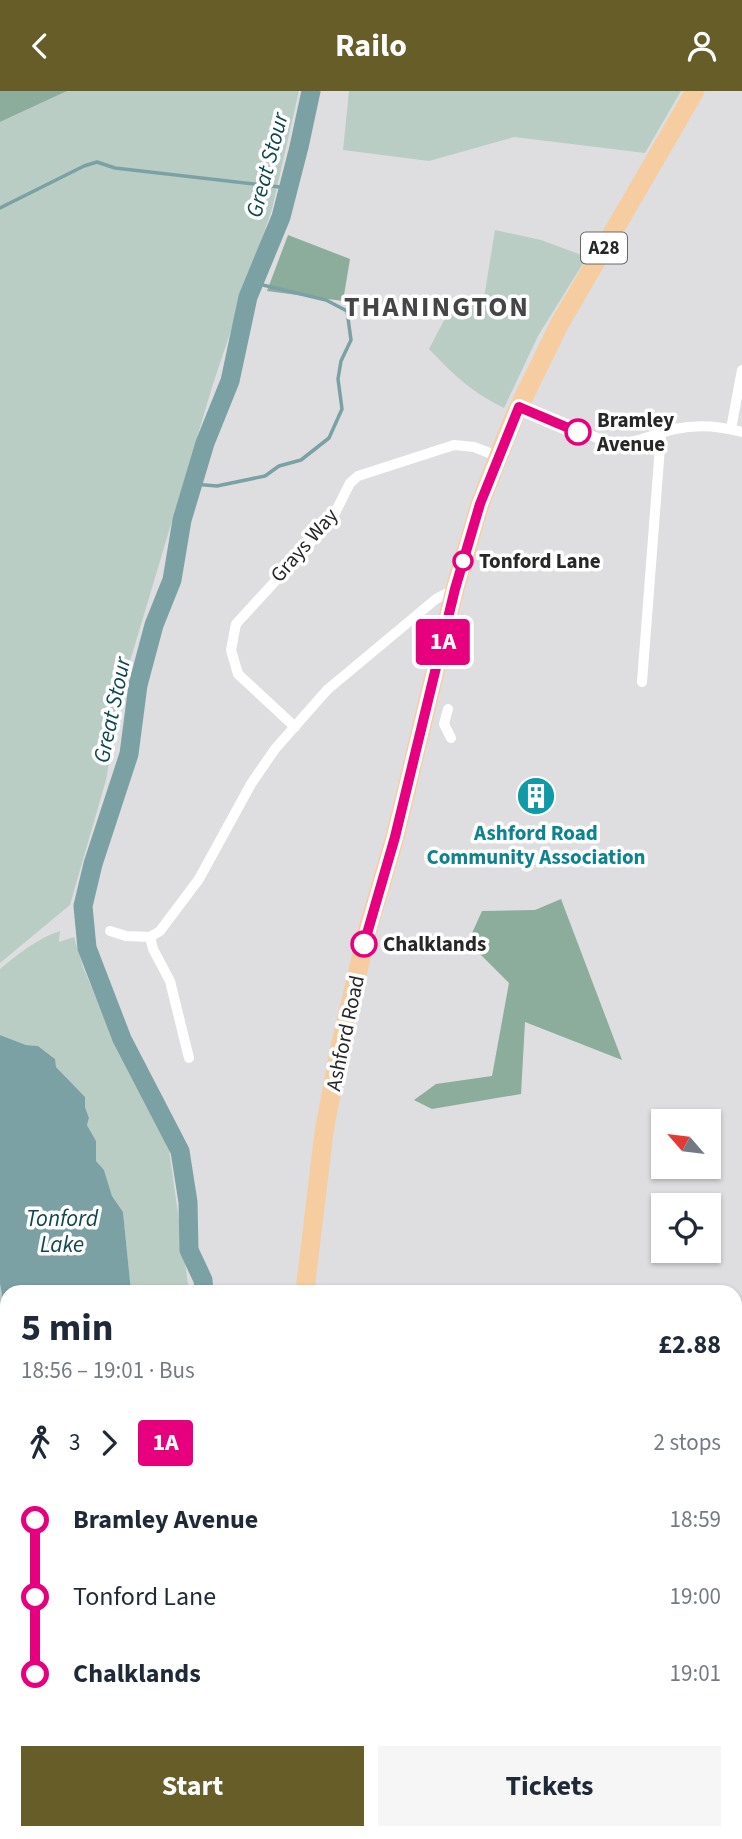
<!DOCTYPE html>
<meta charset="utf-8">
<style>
body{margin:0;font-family:"Source Sans 3",sans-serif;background:#f6f6f7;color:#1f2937;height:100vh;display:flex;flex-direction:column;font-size:26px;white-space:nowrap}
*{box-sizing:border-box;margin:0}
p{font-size:23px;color:#747a83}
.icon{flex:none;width:38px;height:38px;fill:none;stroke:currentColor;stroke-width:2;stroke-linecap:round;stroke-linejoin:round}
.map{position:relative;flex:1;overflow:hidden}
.drawer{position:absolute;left:0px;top:1194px;width:742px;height:555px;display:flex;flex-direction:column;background:#fff;border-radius:21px 21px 0 0;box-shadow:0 2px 5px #0004}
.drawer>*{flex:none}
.badge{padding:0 14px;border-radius:5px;font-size:24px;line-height:46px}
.needle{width:46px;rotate:298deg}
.tools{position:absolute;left:651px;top:1018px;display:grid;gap:14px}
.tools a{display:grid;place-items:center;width:70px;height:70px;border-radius:0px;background:#fff;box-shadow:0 2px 5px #0004;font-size:35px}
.map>.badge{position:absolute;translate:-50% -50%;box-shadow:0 0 0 4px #fff}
.legs{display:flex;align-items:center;gap:10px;height:77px;padding:0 21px;font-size:23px}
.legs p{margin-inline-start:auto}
.summary{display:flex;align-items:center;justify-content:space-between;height:119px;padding:0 21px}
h1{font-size:38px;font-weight:700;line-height:52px}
.action{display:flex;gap:14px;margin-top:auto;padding:14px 21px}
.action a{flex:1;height:80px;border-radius:0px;background:#675d29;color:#fff;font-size:28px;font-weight:700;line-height:80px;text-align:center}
.action a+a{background:#f6f6f7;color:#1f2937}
ul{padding:0 21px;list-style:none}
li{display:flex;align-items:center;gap:24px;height:77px;font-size:26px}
li i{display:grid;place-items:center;width:10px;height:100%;margin:0 9px;background:currentColor}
li i::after{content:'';width:18px;height:18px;margin:-9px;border:5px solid;border-radius:50%;background:#fff}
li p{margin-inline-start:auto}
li:first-child i{background:linear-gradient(#0000 50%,currentColor 0)}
li:last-child i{background:linear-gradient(currentColor 50%,#0000 0)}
header{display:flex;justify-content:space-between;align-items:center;height:91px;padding:0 21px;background:#675d29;color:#fff;font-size:32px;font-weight:700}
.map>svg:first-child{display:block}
.built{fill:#d1d1da}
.green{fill:#bacdc4}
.forest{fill:#8cac9c}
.water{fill:#7ba1a5}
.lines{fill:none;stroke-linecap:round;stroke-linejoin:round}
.stream{stroke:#7ba1a5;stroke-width:3.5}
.river{stroke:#7ba1a5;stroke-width:19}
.street{stroke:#fff;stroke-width:10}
.highway{stroke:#f6cda0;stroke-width:19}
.rail-casing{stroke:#8c8c8e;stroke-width:6}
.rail{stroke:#fff;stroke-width:3.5;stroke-dasharray:10;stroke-linecap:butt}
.line-1-casing{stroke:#fff;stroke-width:16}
.line-1{stroke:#e6007e;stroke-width:10}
.stop-1-dot{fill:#fff;stroke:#e6007e;stroke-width:3.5}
.labels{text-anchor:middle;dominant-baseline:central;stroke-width:7;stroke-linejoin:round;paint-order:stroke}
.shield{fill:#fff;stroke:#686868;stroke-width:2}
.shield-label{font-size:19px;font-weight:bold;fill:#272728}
.stop-label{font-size:21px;font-weight:bold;fill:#272728;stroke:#fff;text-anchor:start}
.street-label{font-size:21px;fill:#272728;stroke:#fff}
.culture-label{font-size:21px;font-weight:bold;fill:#0d838f;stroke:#fff}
.water-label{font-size:23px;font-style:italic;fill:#0e484e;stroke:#fff}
.district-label{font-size:28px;font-weight:bold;letter-spacing:2px;fill:#454447;stroke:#fff}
</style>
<header><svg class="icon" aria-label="back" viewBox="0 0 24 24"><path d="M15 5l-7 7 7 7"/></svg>Railo<svg class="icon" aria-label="person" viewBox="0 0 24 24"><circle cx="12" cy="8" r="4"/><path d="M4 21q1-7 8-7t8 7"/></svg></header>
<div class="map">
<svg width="742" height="1748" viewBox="0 0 742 1748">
<rect width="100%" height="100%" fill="#dedee1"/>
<polygon class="built" points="0,1257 7,1293 7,1458 0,1431"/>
<g class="green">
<polygon points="67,0 299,0 272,118 213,293 122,597 106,689 70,814 0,872 0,31"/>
<polygon points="349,0 681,0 645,62 514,46 429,70 343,59"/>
<path d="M495,139L541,149L587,166L538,245L504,317C470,300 455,285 429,258L452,214L483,213Z"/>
<path d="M60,840L59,851L74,846L83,876L101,919L115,943L169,1059L189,1200H131L123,1121L112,1105L104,1079L96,1070V1050L87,1034L89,1027L85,1016V1006L56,976L54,967L38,955L26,954L0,944V878C18,863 38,847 60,840Z"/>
<polygon points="0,1193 7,1230 7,1293 0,1257"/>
<polygon points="735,1581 742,1581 742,1674 735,1676"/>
<polygon points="46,1741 97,1741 99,1748 49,1748"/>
<polygon points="300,1741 381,1741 381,1748 303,1748"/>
<polygon points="524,1741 710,1741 712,1748 523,1748"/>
</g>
<g class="forest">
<polygon points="0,0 67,0 0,31"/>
<polygon points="288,144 350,168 343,210 267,200"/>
<polygon points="561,808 622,969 525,931 521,1003 432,1018 414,1009 436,993 492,985 509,892 468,851 482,820 535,819"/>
<polygon points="0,1429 7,1455 7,1629 0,1609"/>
<polygon points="742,1674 742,1748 712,1748 710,1741 735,1741 735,1676"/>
</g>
<g class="water">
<polygon points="0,944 26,954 38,955 55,968 56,976 85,1006 85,1016 89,1027 87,1034 96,1050 96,1070 104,1079 112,1105 123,1121 131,1200 7,1200 7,1230 0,1193"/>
<polygon points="0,1609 7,1629 7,1741 46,1741 49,1748 0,1748"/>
<polygon points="161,1741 300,1741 303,1748 163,1748"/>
</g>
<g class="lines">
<g class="stream">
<polyline points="0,117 84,75 97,71 115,77 288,97"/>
<polyline points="193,393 217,395 265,385 279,375 301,369 329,347 342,318 338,288 341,270 351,249 347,220 326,209 254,192"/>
<polyline points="0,1420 7,1448"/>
<polyline points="101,1741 103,1748"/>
</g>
<g class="river">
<polyline points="204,1200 203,1189 189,1159 188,1111 180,1060 122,948 87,857 83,815 93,773 129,663 138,594 154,534 172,489 182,429 205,352 230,290 248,206 281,126 299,56 311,0"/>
<polyline points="392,1748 393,1741"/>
</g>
<g class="street">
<path d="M519,316L610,352C634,354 652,343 675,338C698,333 720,335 742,341"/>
<polyline points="731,338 742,279"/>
<polyline points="642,591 661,343"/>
<polyline points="448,618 444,633 451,647"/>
<polyline points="295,636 238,583 231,559 236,533 332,428 350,392 358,385 454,354 474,356 497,365"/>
<polyline points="110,840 126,845 150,846 160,840 199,788 251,693 275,658 327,599 436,508 455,498"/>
<polyline points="150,846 153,858 170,890 189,967"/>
</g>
<g class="highway">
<polyline points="305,1200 324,1041 340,956 367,841 395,746 455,498 480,413 514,326 559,234 695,0"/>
<polyline points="469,1741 471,1748"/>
</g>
<g class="rail-casing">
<g id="rail">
<polyline points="0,1313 7,1345"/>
<polyline points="0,1338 7,1369"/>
<polyline points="128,1741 130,1748"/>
</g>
</g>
<use href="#rail" class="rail"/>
</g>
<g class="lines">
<g class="line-1-casing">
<polyline id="line-1" points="364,853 395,746 455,498 480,413 519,316 578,341"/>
</g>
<use href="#line-1" class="line-1"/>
</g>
<defs>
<g id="building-disc" transform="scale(2.0125)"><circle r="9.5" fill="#0f9aa8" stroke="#fff"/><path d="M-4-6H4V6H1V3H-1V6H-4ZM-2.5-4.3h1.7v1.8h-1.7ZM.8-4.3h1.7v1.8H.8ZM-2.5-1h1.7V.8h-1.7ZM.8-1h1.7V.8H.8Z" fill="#fff"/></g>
</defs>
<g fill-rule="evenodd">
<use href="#building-disc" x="536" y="705"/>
</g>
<g class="stop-1-dot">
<circle cx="578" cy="341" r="12"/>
<circle cx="463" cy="470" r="9"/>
<circle cx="364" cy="853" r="12"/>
</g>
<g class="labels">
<rect class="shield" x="581" y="141.5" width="46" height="31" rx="5"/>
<g class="shield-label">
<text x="604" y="157">A28</text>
</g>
<g class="stop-label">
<text x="597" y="329">Bramley<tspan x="597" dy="24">Avenue</tspan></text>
<text x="479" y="470">Tonford Lane</text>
<text x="383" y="853">Chalklands</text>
</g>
<g class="street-label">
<text transform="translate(304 454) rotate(-49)">Grays Way</text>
<text transform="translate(345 942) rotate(-78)">Ashford Road</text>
</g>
<g class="culture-label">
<text x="536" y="742">Ashford Road<tspan x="536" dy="24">Community Association</tspan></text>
</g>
<g class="water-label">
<text transform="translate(267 74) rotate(-75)">Great Stour</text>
<text transform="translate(112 619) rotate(-78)">Great Stour</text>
<text x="62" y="1127">Tonford<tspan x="62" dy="26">Lake</tspan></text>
</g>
<g class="district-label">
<text x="437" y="216">THANINGTON</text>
</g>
</g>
</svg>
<div class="tools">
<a><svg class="needle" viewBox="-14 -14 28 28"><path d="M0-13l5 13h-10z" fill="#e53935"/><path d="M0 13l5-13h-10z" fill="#747a83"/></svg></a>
<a><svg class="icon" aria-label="locate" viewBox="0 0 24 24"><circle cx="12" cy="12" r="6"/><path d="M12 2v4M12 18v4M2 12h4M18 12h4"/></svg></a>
</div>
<b class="badge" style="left:443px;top:551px;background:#e6007e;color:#fff">1A</b>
<section class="drawer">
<div class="summary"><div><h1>5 min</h1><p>18:56 – 19:01 · Bus</p></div><b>£2.88</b></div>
<div class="legs"><svg class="icon" aria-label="walk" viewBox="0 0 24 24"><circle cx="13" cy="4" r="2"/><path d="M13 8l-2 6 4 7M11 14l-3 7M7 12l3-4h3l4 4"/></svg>3<svg class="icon" aria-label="forward" viewBox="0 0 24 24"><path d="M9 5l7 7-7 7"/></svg><b class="badge" style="background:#e6007e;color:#fff">1A</b><p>2 stops</p></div>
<ul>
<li><i style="color:#e6007e"></i><b>Bramley Avenue</b><p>18:59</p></li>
<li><i style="color:#e6007e"></i><span>Tonford Lane</span><p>19:00</p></li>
<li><i style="color:#e6007e"></i><b>Chalklands</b><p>19:01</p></li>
</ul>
<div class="action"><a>Start</a><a>Tickets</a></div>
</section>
</div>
